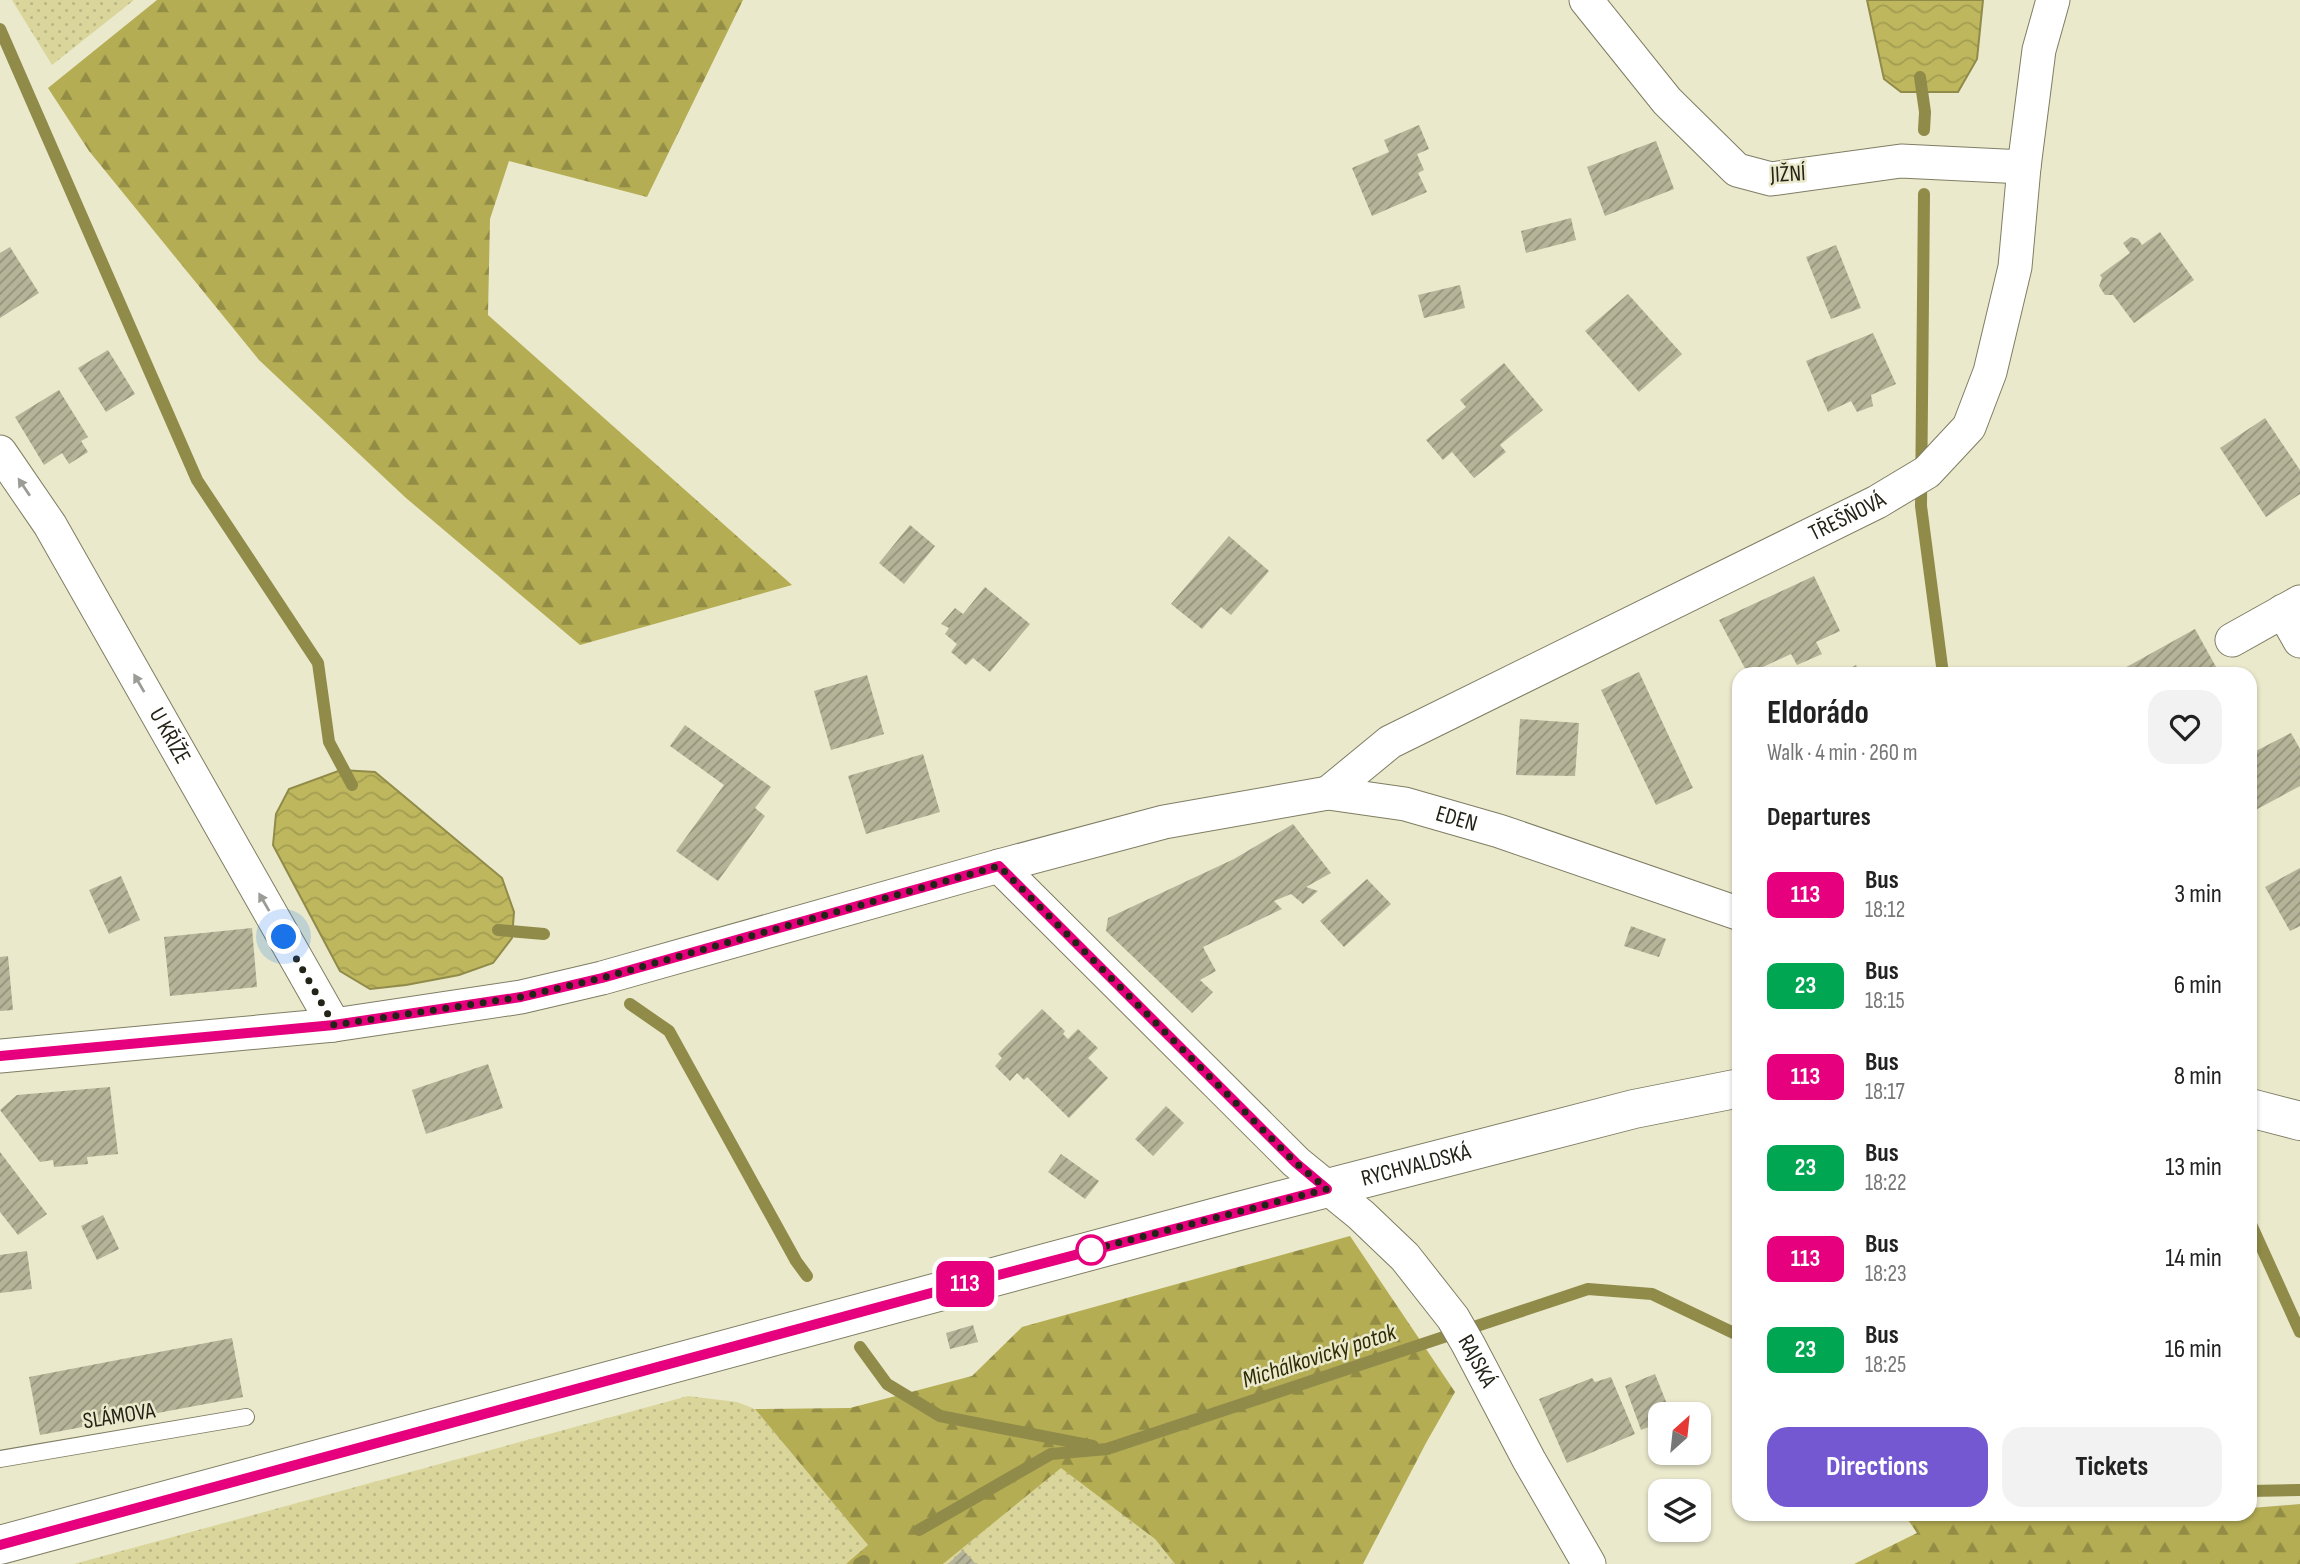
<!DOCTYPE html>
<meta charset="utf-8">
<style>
body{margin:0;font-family:"Sofia Sans Condensed",sans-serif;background:#f2f2f2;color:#222;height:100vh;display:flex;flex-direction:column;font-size:26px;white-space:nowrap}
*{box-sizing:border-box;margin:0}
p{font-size:23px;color:#767676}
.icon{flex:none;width:38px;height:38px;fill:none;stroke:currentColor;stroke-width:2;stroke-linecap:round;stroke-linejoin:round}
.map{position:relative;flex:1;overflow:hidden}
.panel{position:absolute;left:1732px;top:667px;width:525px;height:854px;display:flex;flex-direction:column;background:#fff;border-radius:21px;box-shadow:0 2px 5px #0004}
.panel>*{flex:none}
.badge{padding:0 14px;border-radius:10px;font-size:24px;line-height:46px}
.needle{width:46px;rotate:27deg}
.buttons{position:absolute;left:1648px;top:1402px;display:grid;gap:14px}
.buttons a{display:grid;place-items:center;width:63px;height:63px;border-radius:14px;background:#fff;box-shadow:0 2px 5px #0004;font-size:35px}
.you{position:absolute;width:35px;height:35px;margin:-18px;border:5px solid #fff;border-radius:50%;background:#1a73e8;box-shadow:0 0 0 10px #1a73e833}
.map>.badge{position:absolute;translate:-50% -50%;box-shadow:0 0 0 4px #fff}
h2{padding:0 35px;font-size:26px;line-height:63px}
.round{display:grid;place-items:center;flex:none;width:74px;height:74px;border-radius:21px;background:#f2f2f2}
.summary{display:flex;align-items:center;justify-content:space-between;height:119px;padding:0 35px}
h1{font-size:33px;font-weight:700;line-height:52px}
.primary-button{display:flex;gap:14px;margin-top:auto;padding:14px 35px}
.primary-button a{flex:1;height:80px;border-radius:21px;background:#7358d2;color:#fff;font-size:28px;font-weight:700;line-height:80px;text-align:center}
.primary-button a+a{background:#f2f2f2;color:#222}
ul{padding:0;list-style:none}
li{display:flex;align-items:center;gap:21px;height:91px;padding:0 35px}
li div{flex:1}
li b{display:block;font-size:26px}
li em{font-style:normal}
li .badge{min-width:77px;font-weight:700;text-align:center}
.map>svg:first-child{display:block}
.grass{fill:url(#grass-dots)}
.forest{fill:url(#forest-firs)}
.water{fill:url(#water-waves);stroke:#908b49;stroke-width:2}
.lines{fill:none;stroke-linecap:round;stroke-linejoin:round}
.stream{stroke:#908b49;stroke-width:12}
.building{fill:url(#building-hatch)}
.lane-casing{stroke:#7f7d63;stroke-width:18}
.street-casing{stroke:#7f7d63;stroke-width:35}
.secondary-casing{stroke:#7f7d63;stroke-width:40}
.lane{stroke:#fff;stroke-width:16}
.street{stroke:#fff;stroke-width:33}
.secondary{stroke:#fff;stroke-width:38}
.oneway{fill:#9c9c97}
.line-casing{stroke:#fff;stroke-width:16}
.line{stroke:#e6007e;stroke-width:10}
.walk{stroke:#242318;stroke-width:7;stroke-dasharray:0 12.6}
.stop-dot{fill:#fff;stroke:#e6007e;stroke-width:3.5}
.labels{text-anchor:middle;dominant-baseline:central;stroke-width:5;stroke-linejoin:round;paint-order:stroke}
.street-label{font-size:23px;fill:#242318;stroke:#eae9cc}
.water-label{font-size:24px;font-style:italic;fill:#2e2b03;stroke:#eae9cc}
</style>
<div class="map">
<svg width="2300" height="1564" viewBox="0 0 2300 1564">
<defs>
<pattern id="grass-dots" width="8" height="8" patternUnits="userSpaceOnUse" patternTransform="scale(1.75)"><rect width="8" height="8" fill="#dad69b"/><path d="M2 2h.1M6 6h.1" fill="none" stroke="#bbb785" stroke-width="1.8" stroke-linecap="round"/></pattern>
<pattern id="forest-firs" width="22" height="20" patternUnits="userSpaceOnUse" patternTransform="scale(1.75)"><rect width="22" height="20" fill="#b4ad54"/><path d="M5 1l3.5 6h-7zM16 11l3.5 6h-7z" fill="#928c45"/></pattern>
<pattern id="water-waves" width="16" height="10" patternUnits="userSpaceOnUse" patternTransform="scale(1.75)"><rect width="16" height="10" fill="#beb75e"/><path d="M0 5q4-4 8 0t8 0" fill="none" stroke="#a39d51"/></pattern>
<pattern id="building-hatch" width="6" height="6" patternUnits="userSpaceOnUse" patternTransform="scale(1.75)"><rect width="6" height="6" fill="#b5b398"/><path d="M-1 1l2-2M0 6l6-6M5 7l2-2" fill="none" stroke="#93917b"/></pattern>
</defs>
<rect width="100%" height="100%" fill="#eae9cc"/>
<g class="grass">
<polygon points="12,0 134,0 52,65"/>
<polygon points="688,1396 737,1402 755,1409 869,1546 846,1564 74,1564"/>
<polygon points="1061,1467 1155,1539 1175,1564 943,1564"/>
</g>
<g class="forest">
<polygon points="157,0 743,0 647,197 509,161 490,219 488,315 792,585 580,645 406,498 259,360 89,151 48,88"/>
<polygon points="1350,1236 1455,1392 1426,1443 1363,1564 1175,1564 1155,1539 1061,1468 943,1564 846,1564 868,1545 755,1409 850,1408 972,1376 1022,1327"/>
<polygon points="2300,1504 2300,1564 1854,1564 1917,1533 1904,1514 2139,1516 2250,1514 2251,1508"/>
</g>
<g class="water">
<polygon points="1867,0 1983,0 1977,59 1958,92 1901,92 1884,79"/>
<polygon points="341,770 375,772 502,878 514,912 512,938 493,963 459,975 406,985 370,989 340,971 273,845 276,814 289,789"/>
</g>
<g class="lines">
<g class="stream">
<polyline points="0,29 197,480 318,663 329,742 352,785"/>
<polyline points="1920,77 1925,112 1924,130"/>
<polyline points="1924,194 1921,506 1943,674"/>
<polyline points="498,930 544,934"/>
<polyline points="630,1004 669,1031 796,1261 807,1276"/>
<polyline points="2250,1222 2300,1332"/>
<polyline points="860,1347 887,1384 940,1416 1093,1446"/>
<polyline points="2250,1491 2300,1490"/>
<polyline points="919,1530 1051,1454 1107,1449 1588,1289 1652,1294 1740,1336"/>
<polyline points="859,1564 864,1561"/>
</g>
</g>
<g class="building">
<polygon points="1419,125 1429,149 1417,154 1424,170 1418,173 1427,192 1372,216 1352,168 1389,152 1384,140"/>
<polygon points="1656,141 1674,189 1605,216 1587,167"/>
<polygon points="1571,218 1576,240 1526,253 1521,231"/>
<polygon points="2160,232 2194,280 2134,323 2113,295 2105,295 2099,286 2102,278 2100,275 2130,253 2123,243 2131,237 2138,239 2142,245"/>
<polygon points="1836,245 1861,308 1831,319 1806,257"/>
<polygon points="10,247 39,293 0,318 0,253"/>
<polygon points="1460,285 1465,308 1424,318 1418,295"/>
<polygon points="1628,294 1682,354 1639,392 1585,331"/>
<polygon points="1873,333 1896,384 1871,395 1873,406 1857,412 1851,401 1828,412 1806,361"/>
<polygon points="108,350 135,394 106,412 78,368"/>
<polygon points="1504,363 1543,410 1500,445 1506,452 1474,478 1452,452 1443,460 1426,440 1466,407 1460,400"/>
<polygon points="59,390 88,437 81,441 88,452 69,464 62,453 44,465 15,417"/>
<polygon points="2265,418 2300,470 2300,494 2266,517 2220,448"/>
<polygon points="910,525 935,546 904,584 879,563"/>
<polygon points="1229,536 1269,571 1231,615 1221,607 1202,629 1171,604"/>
<polygon points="1814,576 1840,631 1816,642 1822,654 1797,665 1791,654 1748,674 1719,620"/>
<polygon points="985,587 1030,624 990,672 973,658 966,665 951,652 957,644 945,634 949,628 941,624 955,608 963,614"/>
<polygon points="2195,629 2220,674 2114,674"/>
<polygon points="1856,665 1860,674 1840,674"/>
<polygon points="1639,672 1693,788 1656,805 1601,690"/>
<polygon points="867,675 884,734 831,750 814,691"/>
<polygon points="1520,719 1579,723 1575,776 1516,775"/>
<polygon points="685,725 771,787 755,808 765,816 718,881 676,851 724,785 670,746"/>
<polygon points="2291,733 2300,749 2300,786 2250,813 2250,754"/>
<polygon points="923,754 940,812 866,834 848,776"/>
<polygon points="1293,824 1331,873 1306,887 1318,891 1303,904 1291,894 1274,901 1282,909 1203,947 1216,971 1200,980 1213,992 1192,1013 1106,931 1108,918 1234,859"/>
<polygon points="2300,868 2300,926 2290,931 2265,887"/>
<polygon points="121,876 140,920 109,934 89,890"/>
<polygon points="1367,879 1391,904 1344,947 1320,921"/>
<polygon points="1631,926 1666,939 1659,957 1624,946"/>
<polygon points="252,928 257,987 170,996 164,937"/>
<polygon points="8,956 13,1010 0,1011 0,957"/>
<polygon points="1042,1009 1065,1031 1063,1034 1068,1039 1078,1029 1098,1048 1088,1058 1108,1078 1069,1118 1027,1077 1024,1080 1017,1073 1010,1081 995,1066 1002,1058 998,1054"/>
<polygon points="488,1064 503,1108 426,1134 412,1090"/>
<polygon points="110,1087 118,1154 87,1157 88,1164 54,1167 53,1160 40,1162 0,1110 17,1095"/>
<polygon points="1166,1106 1184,1123 1153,1156 1135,1139"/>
<polygon points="0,1152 47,1214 18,1235 0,1212"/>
<polygon points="1061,1154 1099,1181 1085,1199 1048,1172"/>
<polygon points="103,1215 119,1249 97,1260 81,1226"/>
<polygon points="27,1251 32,1289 0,1293 0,1255"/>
<polygon points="973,1325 978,1342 950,1349 946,1333"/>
<polygon points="232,1338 243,1397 40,1435 29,1377"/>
<polygon points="1655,1374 1671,1414 1661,1414 1661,1422 1641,1430 1625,1386"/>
<polygon points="1611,1377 1635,1434 1567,1463 1539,1399 1592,1378 1595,1382"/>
<polygon points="963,1550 976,1564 948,1564"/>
</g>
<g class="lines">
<g class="lane-casing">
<polyline id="lane" points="0,1459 246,1417"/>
</g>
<g class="street-casing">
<g id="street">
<polyline points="1586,0 1667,101 1737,170 1771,179 1901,161 2024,167"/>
<path id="s1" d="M0,452L50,525L334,1025"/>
<polyline points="2283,611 2300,641"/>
<polyline points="2232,640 2300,602"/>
<path id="s2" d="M1328,793L1390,742L1877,502L1927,472L1969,427L1990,372L2015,267L2024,167L2039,50L2053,0"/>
<path id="s3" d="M999,866L1296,1162L1361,1215L1405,1257L1453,1318L1468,1344L1529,1460L1589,1564"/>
<path id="s4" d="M0,1056L334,1025L521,997L602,978L999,866L1164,822L1328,793L1405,804L1499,831L1740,914"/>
</g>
</g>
<g class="secondary-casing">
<g id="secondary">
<polyline points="2250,1108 2300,1121"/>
<path id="s5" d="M0,1545L1235,1212L1634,1109L1740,1088"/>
</g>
</g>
<use href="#lane" class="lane"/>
<use href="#street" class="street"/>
<use href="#secondary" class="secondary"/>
</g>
<defs><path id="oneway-solid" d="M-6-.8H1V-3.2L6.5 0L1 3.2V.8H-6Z" transform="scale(1.75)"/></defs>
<g class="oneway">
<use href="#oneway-solid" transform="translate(24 487) rotate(-124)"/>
<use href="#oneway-solid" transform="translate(139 683) rotate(-120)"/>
<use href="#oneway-solid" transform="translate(264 902) rotate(-120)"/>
</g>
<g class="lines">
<g class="line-casing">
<polyline id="line" points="0,1056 334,1025 521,997 602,978 999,866 1296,1163 1327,1189 968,1283 0,1545"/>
</g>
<use href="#line" class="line"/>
<polyline class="walk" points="284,937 334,1025 521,997 602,978 999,866 1296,1163 1327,1189 1091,1250"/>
</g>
<circle class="stop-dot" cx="1091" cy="1250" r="14"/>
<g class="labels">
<g class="street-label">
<text transform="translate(1788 174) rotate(-3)">JIŽNÍ</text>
<text stroke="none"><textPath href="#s2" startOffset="590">TŘEŠŇOVÁ</textPath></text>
<text stroke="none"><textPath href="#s1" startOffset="331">U KŘÍŽE</textPath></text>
<text stroke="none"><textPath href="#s4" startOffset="1489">EDEN</textPath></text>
<text stroke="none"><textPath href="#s5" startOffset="1466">RYCHVALDSKÁ</textPath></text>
<text stroke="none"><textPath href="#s3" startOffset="691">RAJSKÁ</textPath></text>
<text transform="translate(119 1416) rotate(-9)">SLÁMOVA</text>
</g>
<g class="water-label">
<text transform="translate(1319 1356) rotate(-18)">Michálkovický potok</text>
</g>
</g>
</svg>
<div class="buttons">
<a><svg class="needle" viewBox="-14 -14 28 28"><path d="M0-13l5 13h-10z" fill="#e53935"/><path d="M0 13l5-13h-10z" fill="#767676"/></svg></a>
<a><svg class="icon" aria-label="layers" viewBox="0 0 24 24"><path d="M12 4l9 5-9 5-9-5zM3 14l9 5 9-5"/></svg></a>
</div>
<div class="you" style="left:284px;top:937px"></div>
<b class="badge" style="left:965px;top:1284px;background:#e6007e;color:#fff">113</b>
<section class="panel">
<div class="summary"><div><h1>Eldorádo</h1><p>Walk · 4 min · 260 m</p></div><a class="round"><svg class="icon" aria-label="heart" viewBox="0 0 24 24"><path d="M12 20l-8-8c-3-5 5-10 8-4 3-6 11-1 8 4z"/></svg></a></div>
<h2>Departures</h2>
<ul>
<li><span class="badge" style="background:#e6007e;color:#fff">113</span><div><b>Bus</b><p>18:12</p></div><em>3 min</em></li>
<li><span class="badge" style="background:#00a651;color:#fff">23</span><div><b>Bus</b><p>18:15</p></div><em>6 min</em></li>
<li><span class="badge" style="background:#e6007e;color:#fff">113</span><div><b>Bus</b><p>18:17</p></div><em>8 min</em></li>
<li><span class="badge" style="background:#00a651;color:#fff">23</span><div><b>Bus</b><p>18:22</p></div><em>13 min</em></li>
<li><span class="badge" style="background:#e6007e;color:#fff">113</span><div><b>Bus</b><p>18:23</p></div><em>14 min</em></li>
<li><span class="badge" style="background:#00a651;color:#fff">23</span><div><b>Bus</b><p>18:25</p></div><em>16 min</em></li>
</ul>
<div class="primary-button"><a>Directions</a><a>Tickets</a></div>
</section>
</div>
